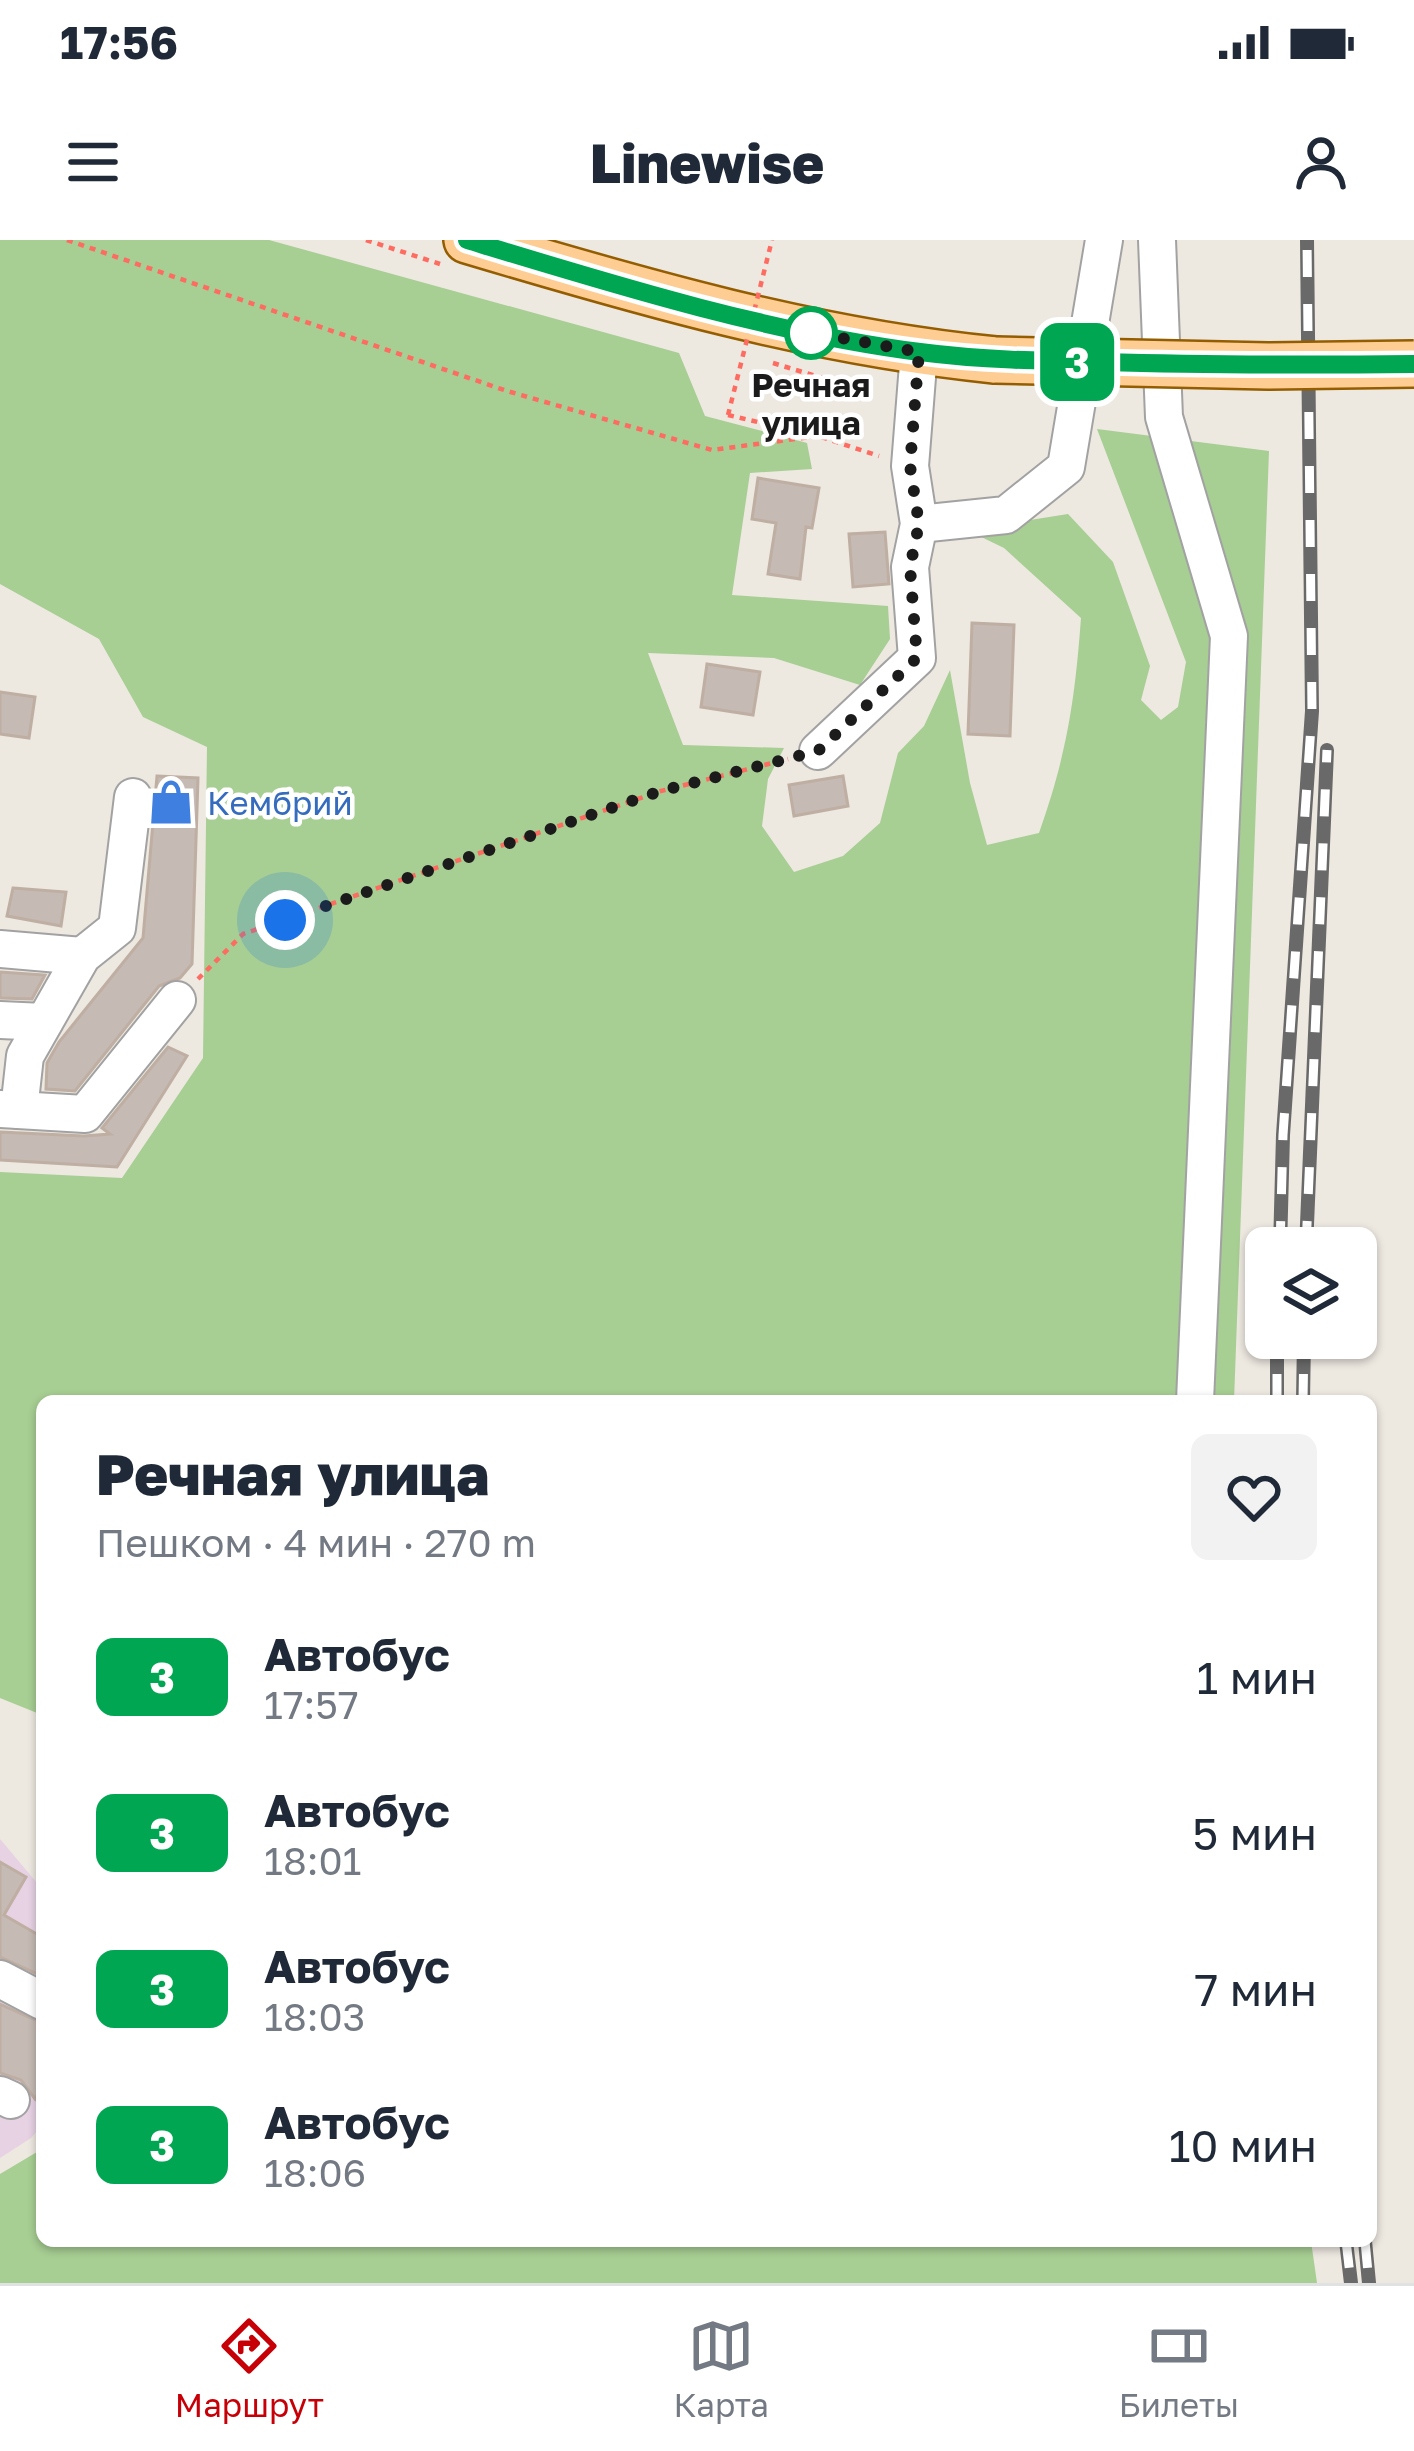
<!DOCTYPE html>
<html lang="ru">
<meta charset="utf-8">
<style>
body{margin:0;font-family:"Golos Text",sans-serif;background:#f2f2f3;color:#1f2937;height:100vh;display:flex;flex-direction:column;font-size:45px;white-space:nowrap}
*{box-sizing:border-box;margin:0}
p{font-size:39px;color:#747a83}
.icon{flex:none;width:66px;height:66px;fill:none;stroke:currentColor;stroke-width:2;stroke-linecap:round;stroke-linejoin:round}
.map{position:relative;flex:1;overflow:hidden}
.side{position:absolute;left:36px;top:1155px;width:1341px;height:852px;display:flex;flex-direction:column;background:#fff;border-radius:18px;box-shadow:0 3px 9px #0004}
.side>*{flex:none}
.badge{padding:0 24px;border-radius:18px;font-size:42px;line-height:78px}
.controls{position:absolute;left:1245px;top:987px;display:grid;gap:24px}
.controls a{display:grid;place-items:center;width:132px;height:132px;border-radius:18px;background:#fff;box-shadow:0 3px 9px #0004;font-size:60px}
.you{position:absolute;width:60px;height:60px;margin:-30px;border:9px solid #fff;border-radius:50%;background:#1a73e8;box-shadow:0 0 0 18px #1a73e833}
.map>.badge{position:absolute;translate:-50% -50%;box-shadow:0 0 0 6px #fff}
.round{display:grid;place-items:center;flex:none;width:126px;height:126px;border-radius:18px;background:#f2f2f3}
.head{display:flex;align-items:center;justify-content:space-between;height:204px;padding:0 60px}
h1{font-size:57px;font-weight:800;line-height:90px}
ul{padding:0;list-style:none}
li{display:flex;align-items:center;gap:36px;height:156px;padding:0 60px}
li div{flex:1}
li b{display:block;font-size:45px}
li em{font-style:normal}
li .badge{min-width:132px;font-weight:700;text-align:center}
.status{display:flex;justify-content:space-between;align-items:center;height:84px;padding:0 60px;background:#fff;direction:ltr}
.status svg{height:33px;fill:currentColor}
header{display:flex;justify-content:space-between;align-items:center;height:156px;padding:0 60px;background:#fff;font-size:54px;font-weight:800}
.dock{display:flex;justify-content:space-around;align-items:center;height:168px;border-top:3px solid #e0e1e3;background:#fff;font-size:33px;color:#747a83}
.dock a{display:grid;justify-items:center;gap:6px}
.dock .selected{color:#c70007}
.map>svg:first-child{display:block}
.industrial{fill:#e7d2e4}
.forest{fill:#a7ce93}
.building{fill:#c5bab4;stroke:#bfaea2;stroke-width:3}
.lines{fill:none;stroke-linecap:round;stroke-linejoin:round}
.minor-casing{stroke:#a2a2a2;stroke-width:40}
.major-casing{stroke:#935d00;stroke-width:50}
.path{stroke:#fe6b61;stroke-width:4.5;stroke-dasharray:6 6;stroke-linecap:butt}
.minor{stroke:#fff;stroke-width:36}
.major{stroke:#fecd94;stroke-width:45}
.rail-casing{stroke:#696969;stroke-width:14}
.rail{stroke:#fff;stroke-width:9;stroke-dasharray:27;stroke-linecap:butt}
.major-bridge-casing{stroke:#935d00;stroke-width:50;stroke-linecap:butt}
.path-bridge{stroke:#fe6b61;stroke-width:4.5;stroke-dasharray:6 6;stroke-linecap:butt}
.major-bridge{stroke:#fecd94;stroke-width:45}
.line-casing{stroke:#fff;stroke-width:27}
.line{stroke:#00a651;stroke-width:18}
.walk{stroke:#1b1b1b;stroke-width:12;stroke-dasharray:0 21.6}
.stop-dot{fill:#fff;stroke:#00a651;stroke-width:6}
.labels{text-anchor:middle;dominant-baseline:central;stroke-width:9;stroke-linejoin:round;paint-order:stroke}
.stop-label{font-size:33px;font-weight:bold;fill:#1b1b1b;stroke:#fff}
.shop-label{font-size:33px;fill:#366cbe;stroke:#fff;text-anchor:start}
</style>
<div class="status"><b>17:56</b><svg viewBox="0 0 49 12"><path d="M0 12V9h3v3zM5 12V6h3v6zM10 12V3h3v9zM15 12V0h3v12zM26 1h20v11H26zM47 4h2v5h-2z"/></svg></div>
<header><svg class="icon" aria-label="menu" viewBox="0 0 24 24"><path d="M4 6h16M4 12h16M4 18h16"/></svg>Linewise<svg class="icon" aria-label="person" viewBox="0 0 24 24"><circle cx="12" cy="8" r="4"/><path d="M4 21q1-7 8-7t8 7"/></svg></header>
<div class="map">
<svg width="1414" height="2043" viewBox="0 0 1414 2043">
<rect width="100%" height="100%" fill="#ede8e0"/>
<polygon class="industrial" points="0,1599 42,1649 42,1885 31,1898 0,1918"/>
<g class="forest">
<path d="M0,0H269L679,113L705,176L807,203L812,229L750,233L732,355L888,366L890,399L860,445L774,418L648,413L683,505L784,508L768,539L762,586L794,632L843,616L880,583L898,513L924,486L950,430L970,543L987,605L1039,593C1067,514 1075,460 1081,378L1004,308L967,290L1068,274L1113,322L1150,426L1141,460L1161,480L1178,467L1186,422L1097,189L1269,211L1234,1161H42V1475L0,1458V932L122,938L203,818L207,507L143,477L99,399L0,344Z"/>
<polygon points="42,1909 42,2001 1311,2001 1317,2043 0,2043 0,1934"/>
</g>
<g class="building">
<polygon points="758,238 819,248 812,288 806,287 800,339 768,334 776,283 752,279"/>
<polygon points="885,292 889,344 853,347 849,294"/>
<polygon points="972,383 1014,385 1010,496 968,494"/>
<polygon points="707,424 760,432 753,475 701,467"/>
<polygon points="0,452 35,457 29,498 0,494"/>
<polygon points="157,536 198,538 192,724 180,738 159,746 75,851 46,849 47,823 59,802 143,698"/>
<polygon points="843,536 848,566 794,576 789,545"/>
<polygon points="13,648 66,652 61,686 7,676"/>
<polygon points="0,732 45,735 32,759 0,758"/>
<polygon points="168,807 187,816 117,927 0,920 0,892 84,896 110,894 102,888"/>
<polygon points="0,1622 26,1637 4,1675 42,1697 42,1736 0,1717"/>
<polygon points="0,1764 42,1783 42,1846 35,1859 21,1840 0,1833"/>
</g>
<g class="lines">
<g class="minor-casing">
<g id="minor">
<polyline points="1157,0 1164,177 1229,396 1195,1161"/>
<polyline points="919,284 1006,275 1066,227 1104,0"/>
<polyline points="818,511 917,418 910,327 919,284 910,226 919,112"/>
<polyline points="0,709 82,716"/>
<polyline points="0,780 44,782"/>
<polyline points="0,869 85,874 177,760"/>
<polyline points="19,870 25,816 82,716 117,688 133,557"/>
<polyline points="0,1739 42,1761"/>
<polyline points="0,1855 11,1860"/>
</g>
</g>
<g class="major-casing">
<path id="major" d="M467,0C641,52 814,102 995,120"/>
</g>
<g class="path">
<polyline points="67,0 507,151 712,210 818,196"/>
<polyline points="366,0 440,24"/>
<polyline points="773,123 832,141 861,141"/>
<polyline points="728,175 818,196 879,216"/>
<polyline points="198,739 243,694 661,551 788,519"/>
</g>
<use href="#minor" class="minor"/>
<use href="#major" class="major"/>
<g class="rail-casing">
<g id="rail">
<polyline points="1280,1008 1283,895 1312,471 1307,0"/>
<polyline points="1306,1008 1327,510"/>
<polyline points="1277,1161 1277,1098"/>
<polyline points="1303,1161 1304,1098"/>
<polyline points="1346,2001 1351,2043"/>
<polyline points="1365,2001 1369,2043"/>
</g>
</g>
<use href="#rail" class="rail"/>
<g class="major-bridge-casing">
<polyline id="major-bridge" points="995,120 1268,126 1414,124"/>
</g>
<polyline class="path-bridge" points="728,175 772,0"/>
<use href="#major-bridge" class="major-bridge"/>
</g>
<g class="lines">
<g class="line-casing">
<path id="line" d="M467,0C615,45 766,92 920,112C981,120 1042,121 1103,122C1207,125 1310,125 1414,124"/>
</g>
<use href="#line" class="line"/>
<polyline class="walk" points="285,680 661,551 818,511 917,418 910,327 919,284 910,226 919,112 796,90 811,93"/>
</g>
<defs>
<g id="shop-bare" transform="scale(3.6)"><path d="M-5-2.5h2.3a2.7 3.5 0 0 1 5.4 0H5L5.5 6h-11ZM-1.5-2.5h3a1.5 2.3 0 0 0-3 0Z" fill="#3f7fe0" stroke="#fff" stroke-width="2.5" paint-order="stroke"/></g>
</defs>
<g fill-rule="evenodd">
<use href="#shop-bare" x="171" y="562"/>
</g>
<circle class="stop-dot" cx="811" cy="93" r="24"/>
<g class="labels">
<g class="stop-label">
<text x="811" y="144">Речная<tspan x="811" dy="38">улица</tspan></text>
</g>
<g class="shop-label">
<text x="207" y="562">Кембрий</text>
</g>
</g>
</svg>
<div class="controls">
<a><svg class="icon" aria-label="layers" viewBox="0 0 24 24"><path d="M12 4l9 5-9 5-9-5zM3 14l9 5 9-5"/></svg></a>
</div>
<div class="you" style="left:285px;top:680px"></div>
<b class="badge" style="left:1077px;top:122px;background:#00a651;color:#fff">3</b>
<section class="side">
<div class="head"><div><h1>Речная улица</h1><p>Пешком · 4 мин · 270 m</p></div><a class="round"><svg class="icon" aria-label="heart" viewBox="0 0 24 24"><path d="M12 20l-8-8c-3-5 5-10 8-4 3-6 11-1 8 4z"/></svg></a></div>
<ul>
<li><span class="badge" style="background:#00a651;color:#fff">3</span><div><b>Автобус</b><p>17:57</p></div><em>1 мин</em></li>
<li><span class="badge" style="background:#00a651;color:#fff">3</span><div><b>Автобус</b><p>18:01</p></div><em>5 мин</em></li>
<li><span class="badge" style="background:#00a651;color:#fff">3</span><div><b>Автобус</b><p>18:03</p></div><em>7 мин</em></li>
<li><span class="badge" style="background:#00a651;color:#fff">3</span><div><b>Автобус</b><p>18:06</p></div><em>10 мин</em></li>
</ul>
</section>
</div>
<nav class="dock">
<a class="selected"><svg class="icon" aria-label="directions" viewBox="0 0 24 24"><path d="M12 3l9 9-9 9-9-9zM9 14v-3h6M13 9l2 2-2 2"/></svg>Маршрут</a>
<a><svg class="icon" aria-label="map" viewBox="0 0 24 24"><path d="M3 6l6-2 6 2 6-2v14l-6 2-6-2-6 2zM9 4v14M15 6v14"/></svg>Карта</a>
<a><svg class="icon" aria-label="tickets" viewBox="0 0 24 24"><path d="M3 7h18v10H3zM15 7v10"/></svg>Билеты</a>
</nav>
